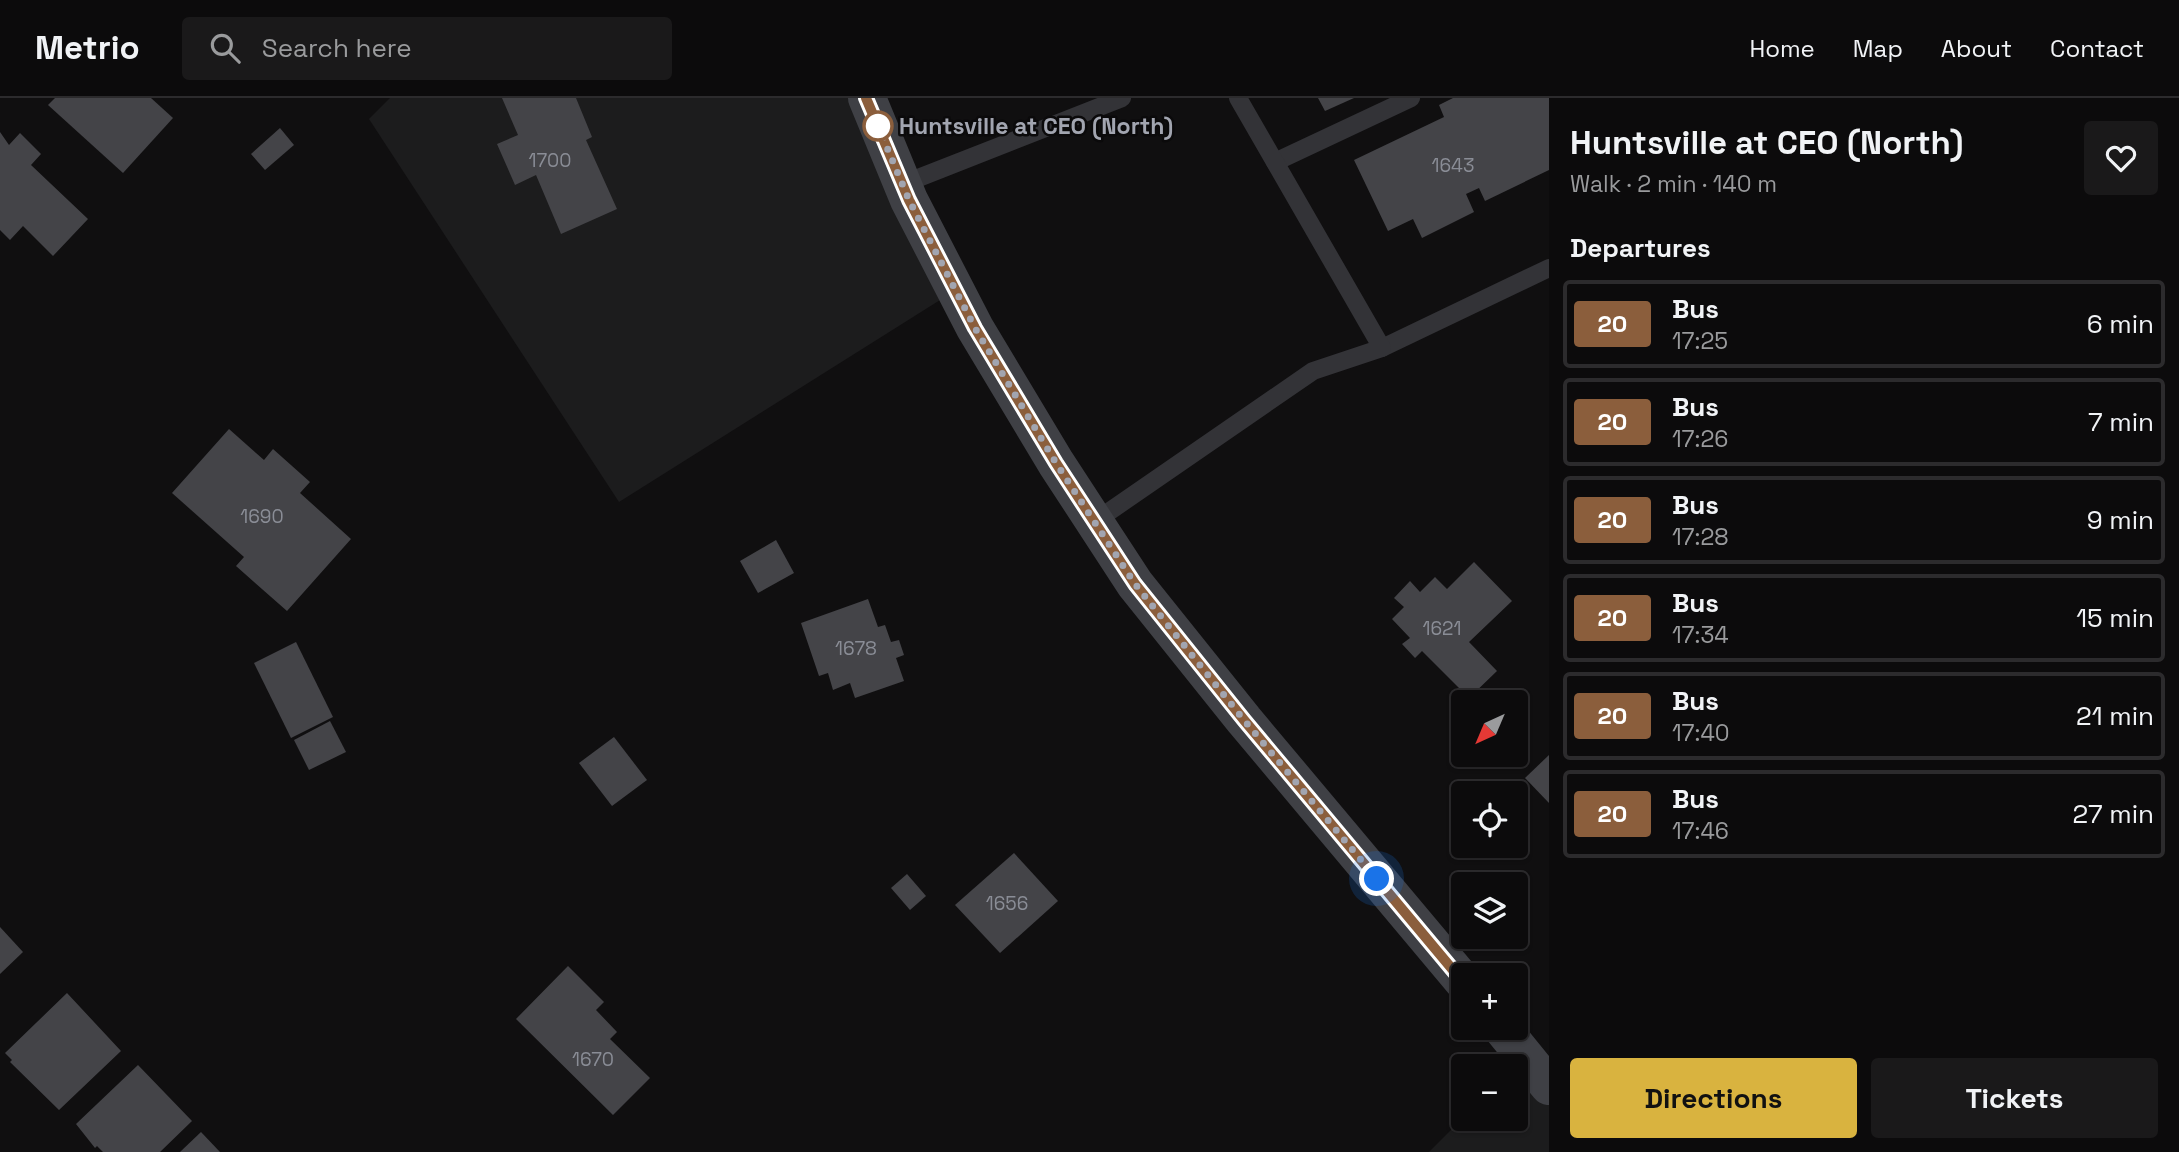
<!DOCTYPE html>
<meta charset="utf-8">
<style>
body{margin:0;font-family:"Space Grotesk",sans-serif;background:#1a191a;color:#f1f3f6;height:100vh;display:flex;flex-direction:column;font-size:26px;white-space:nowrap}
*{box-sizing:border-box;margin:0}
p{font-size:23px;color:#9a9b9d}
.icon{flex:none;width:38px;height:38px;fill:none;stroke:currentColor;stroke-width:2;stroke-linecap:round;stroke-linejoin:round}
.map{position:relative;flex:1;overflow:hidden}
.sheet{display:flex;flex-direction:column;background:#0c0b0c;width:630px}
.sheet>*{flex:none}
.badge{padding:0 14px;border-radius:5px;font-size:24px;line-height:46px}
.needle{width:46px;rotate:224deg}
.buttons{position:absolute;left:1451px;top:592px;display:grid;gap:14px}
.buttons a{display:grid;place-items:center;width:77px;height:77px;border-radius:7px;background:#0c0b0c;box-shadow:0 2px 5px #0004,0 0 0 2px #2c2b2d;font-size:35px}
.you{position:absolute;width:35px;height:35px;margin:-18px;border:5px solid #fff;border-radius:50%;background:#1a73e8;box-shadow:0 0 0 10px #1a73e833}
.map>.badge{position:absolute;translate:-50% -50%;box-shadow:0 0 0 4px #fff}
h2{padding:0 21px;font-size:26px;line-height:63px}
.round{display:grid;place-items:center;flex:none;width:74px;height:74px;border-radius:7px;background:#1a191a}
.overview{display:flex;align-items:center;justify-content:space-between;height:119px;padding:0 21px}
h1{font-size:33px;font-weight:800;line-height:52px}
.primary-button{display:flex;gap:14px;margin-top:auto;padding:14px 21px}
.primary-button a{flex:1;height:80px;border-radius:7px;background:#d9b33f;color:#111;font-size:28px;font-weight:800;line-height:80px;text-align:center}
.primary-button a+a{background:#1a191a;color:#f1f3f6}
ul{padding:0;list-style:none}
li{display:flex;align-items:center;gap:21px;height:88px;margin:0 14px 10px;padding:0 7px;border:4px solid #2c2b2d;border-radius:7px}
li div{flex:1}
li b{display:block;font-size:26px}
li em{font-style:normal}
li .badge{min-width:77px;font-weight:700;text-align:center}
header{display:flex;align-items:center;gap:42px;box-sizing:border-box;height:98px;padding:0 35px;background:#0c0b0c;border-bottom:2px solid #2c2b2d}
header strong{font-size:33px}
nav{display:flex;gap:38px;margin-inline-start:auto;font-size:24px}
.search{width:490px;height:63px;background:#1a191a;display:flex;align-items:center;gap:18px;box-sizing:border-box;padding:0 24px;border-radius:7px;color:#9a9b9d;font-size:26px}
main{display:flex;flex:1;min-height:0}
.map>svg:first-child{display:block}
.built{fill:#1c1c1d}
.building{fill:#444448}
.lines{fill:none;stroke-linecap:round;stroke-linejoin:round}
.lane{stroke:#333337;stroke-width:18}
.secondary{stroke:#3f4045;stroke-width:38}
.line-casing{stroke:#fff;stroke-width:16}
.line{stroke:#8b5e3c;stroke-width:10}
.walk{stroke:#a2a5b0;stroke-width:7;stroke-dasharray:0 12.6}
.stop-dot{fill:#fff;stroke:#8b5e3c;stroke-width:3.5}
.labels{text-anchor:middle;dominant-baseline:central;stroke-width:5;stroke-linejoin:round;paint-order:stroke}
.number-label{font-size:19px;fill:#8a8d96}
.stop-label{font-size:23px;font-weight:bold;fill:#a2a5b0;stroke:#0b0a0b;text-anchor:start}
</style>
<header>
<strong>Metrio</strong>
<div class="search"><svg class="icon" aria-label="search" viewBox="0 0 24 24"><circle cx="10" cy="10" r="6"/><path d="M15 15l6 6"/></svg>Search here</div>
<nav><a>Home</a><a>Map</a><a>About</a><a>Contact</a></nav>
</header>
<main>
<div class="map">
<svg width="1549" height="1054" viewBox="0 0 1549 1054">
<rect width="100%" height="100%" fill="#100f10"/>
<g class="built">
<polygon points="390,0 867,0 956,192 619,404 369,21"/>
<polygon points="1516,969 1549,988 1549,1054 1429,1054 1463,1020 1516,1020"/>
</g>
<g class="building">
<polygon points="55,0 151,0 173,20 123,75 48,7"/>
<polygon points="502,0 576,0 592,39 586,42 617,111 561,136 536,77 515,87 497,46 518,37"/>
<polygon points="1318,0 1354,0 1325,13"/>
<polygon points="1453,0 1549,0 1549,72 1485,103 1479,90 1466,96 1474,114 1422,140 1413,121 1388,133 1354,62 1444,19 1439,7"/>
<polygon points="280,30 294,47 265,72 251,56"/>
<polygon points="0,34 9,47 20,35 41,56 31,67 88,121 53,158 23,128 10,142 0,132"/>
<polygon points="229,331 264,362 273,351 310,384 300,395 351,441 287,513 236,468 244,459 172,395"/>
<polygon points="776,442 794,475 758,495 740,463"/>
<polygon points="1474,464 1512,503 1469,544 1497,573 1469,600 1422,553 1415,560 1402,546 1410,540 1392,521 1404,509 1394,500 1410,483 1420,494 1435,479 1447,491"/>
<polygon points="868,501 878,529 885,527 891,544 899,542 904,557 896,560 904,583 855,600 850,585 833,592 828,575 819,578 801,525"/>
<polygon points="296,544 333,619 291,640 254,565"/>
<polygon points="330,623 346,654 309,672 294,642"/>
<polygon points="614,639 647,682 612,708 579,665"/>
<polygon points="1549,657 1549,705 1525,680"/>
<polygon points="1014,755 1058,803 1000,855 955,807"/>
<polygon points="907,776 926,798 910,812 891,790"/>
<polygon points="0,829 23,854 0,876"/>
<polygon points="568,868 604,904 596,912 617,934 610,941 650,980 613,1017 516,921"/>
<polygon points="67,895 121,953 59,1012 10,964 12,962 5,955"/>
<polygon points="138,967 192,1023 160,1054 103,1054 97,1048 95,1050 76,1026"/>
<polygon points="201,1034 220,1054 180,1054"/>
</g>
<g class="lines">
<g class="lane">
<polyline points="1275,64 1411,0"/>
<polyline points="903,86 1122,0"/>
<polyline points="1382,250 1549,170"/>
<polyline points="1094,424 1313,273 1382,250 1238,0"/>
</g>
<g class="secondary">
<polyline points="867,0 909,102 975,230 1056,365 1135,486 1244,622 1463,883"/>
<polyline points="1501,929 1549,988"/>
</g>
</g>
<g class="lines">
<g class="line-casing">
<polyline id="line" points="866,0 909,102 975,230 1056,365 1135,486 1244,622 1463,884"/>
</g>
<use href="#line" class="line"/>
<polyline class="walk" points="878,28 909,102 975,230 1056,365 1135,486 1244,622 1377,781"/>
</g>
<circle class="stop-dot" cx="878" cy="28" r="14"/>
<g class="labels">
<g class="number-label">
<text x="550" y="62">1700</text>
<text x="1453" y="67">1643</text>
<text x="262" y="418">1690</text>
<text x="1442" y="530">1621</text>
<text x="856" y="550">1678</text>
<text x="1007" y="805">1656</text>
<text x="593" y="961">1670</text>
</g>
<g class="stop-label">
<text x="899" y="28">Huntsville at CEO (North)</text>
</g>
</g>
</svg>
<div class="buttons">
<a><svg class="needle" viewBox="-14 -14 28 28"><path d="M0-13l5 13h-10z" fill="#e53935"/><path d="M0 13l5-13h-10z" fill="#9a9b9d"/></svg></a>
<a><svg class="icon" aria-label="locate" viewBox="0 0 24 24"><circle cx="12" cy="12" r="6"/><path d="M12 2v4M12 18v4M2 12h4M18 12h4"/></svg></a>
<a><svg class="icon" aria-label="layers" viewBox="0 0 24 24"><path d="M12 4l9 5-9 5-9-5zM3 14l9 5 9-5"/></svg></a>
<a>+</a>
<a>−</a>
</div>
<div class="you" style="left:1377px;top:781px"></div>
</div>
<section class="sheet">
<div class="overview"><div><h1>Huntsville at CEO (North)</h1><p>Walk · 2 min · 140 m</p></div><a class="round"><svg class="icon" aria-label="heart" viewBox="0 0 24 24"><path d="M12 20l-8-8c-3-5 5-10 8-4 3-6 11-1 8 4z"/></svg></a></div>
<h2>Departures</h2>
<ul>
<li><span class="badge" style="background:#8b5e3c;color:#fff">20</span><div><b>Bus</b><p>17:25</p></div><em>6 min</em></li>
<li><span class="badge" style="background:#8b5e3c;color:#fff">20</span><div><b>Bus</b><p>17:26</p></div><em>7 min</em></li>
<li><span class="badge" style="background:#8b5e3c;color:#fff">20</span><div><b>Bus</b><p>17:28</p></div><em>9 min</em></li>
<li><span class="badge" style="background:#8b5e3c;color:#fff">20</span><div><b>Bus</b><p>17:34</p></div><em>15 min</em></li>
<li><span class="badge" style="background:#8b5e3c;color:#fff">20</span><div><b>Bus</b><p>17:40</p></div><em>21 min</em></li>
<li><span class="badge" style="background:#8b5e3c;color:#fff">20</span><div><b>Bus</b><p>17:46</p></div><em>27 min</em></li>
</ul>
<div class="primary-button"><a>Directions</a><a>Tickets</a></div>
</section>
</main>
